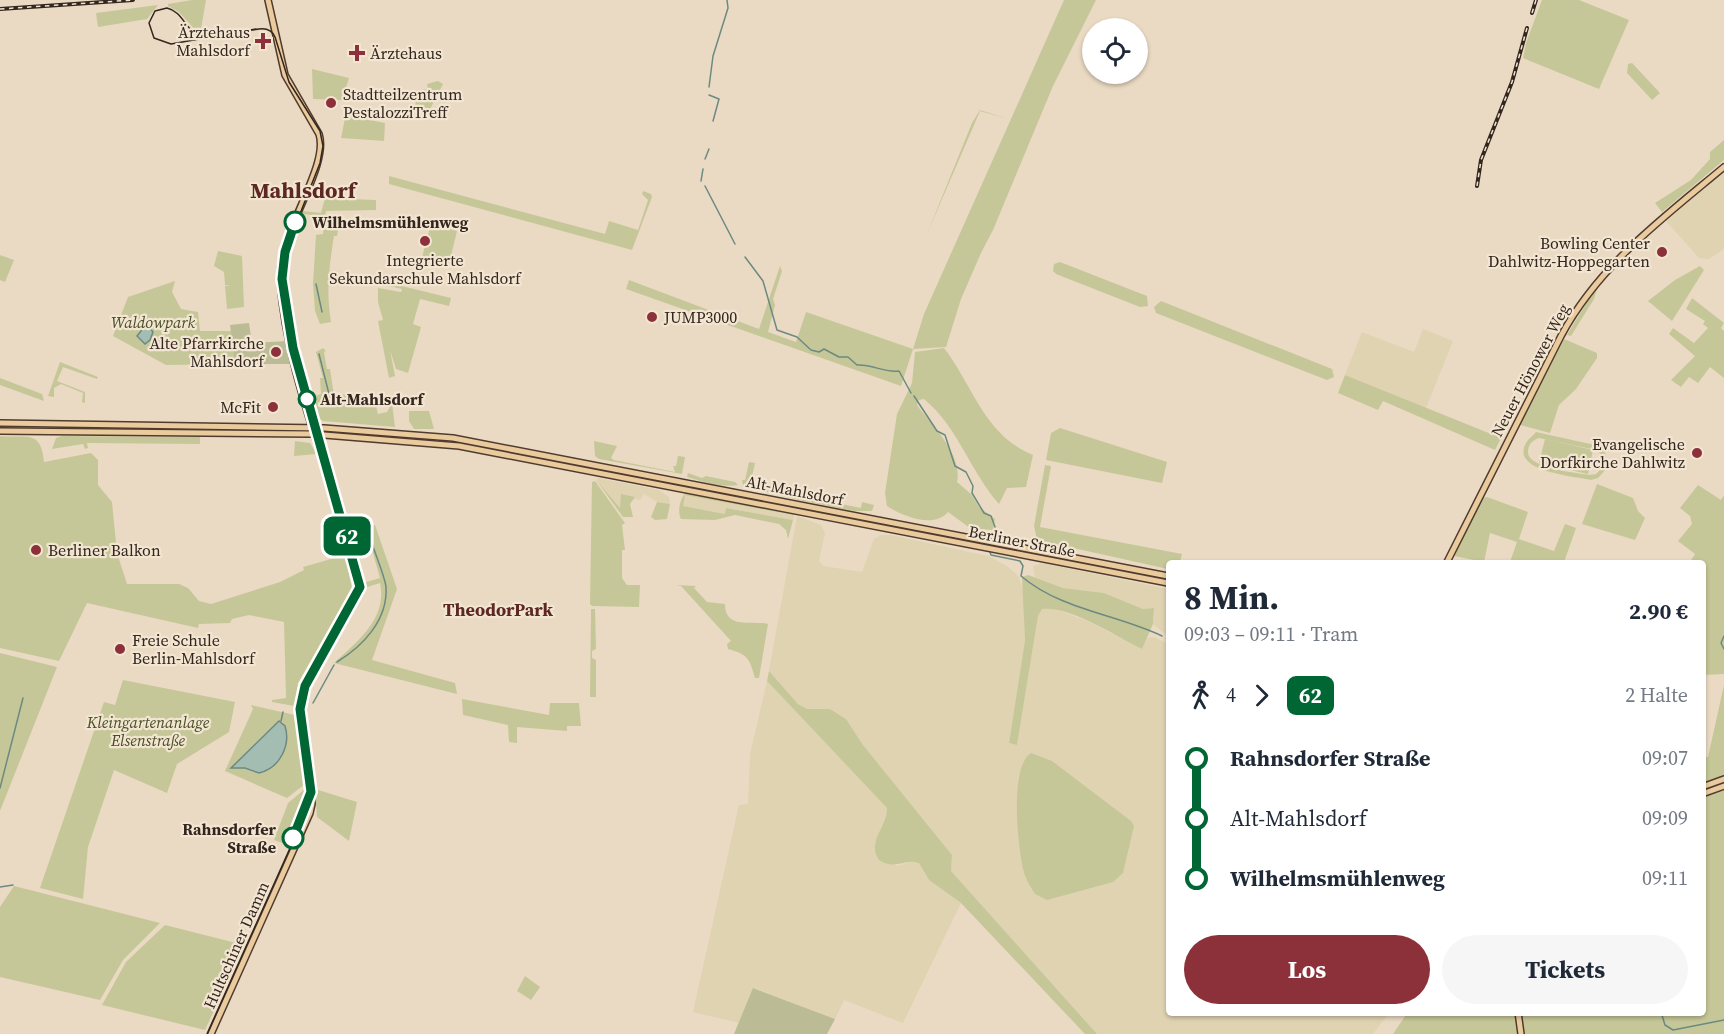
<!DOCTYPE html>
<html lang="de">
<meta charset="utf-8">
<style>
body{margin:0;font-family:"Source Serif 4",serif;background:#f6f6f7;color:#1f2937;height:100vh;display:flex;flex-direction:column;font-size:22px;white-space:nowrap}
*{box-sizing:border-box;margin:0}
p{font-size:20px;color:#747a83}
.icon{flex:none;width:33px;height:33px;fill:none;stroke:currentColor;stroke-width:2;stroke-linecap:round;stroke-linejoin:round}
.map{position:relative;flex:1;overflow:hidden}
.drawer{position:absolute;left:1166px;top:560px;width:540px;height:456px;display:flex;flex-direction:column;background:#fff;border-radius:6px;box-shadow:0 2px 4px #0004}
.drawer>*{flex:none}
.badge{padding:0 12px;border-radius:9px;font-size:21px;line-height:39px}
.tools{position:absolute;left:1082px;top:18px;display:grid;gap:12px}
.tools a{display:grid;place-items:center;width:66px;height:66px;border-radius:50%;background:#fff;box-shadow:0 2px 4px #0004;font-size:30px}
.map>.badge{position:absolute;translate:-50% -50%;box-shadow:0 0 0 3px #fff}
.legs{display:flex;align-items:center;gap:9px;height:66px;padding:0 18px;font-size:20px}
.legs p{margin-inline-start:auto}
.headline{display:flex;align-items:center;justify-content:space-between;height:102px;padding:0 18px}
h1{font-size:33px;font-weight:700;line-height:45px}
.button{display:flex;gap:12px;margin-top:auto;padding:12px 18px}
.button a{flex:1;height:69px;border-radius:36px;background:#8c303a;color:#fff;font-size:24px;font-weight:700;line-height:69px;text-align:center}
.button a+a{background:#f6f6f7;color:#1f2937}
ul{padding:0 18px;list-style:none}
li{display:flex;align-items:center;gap:21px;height:60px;font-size:22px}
li i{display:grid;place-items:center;width:9px;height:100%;margin:0 8px;background:currentColor}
li i::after{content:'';width:15px;height:15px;margin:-8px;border:4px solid;border-radius:50%;background:#fff}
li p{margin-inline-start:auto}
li:first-child i{background:linear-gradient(#0000 50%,currentColor 0)}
li:last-child i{background:linear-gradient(currentColor 50%,#0000 0)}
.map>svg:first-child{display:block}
.farmland{fill:#dfd3b1;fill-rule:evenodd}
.green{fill:#c6c798;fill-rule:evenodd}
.cemetery{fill:#bbbc96}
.water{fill:#a4bdb3;stroke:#6c8a80;stroke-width:1.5}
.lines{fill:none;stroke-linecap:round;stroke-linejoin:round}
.stream{stroke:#6c8a80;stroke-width:1.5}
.major-casing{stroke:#503b2f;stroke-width:8}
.major{stroke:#eacb9d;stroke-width:5}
.tram{stroke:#33261e;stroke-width:1.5}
.rail-casing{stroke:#33261e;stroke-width:4}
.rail{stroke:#f2e5d1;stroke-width:1.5;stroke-dasharray:4.5;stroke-linecap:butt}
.line-1-casing{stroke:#fff;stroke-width:14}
.line-1{stroke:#063;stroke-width:9}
.poi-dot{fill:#8c303a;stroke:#f2e5d1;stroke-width:2}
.stop-1-dot{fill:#fff;stroke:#063;stroke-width:3}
.labels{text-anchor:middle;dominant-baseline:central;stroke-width:4.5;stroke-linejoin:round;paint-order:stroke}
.poi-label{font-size:16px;fill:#33261e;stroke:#f2e5d1;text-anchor:end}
.stop-label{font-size:16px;font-weight:bold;fill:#33261e;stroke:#f2e5d1;text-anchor:start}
.park-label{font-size:16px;font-style:italic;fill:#484e26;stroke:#f2e5d1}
.street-label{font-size:16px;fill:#33261e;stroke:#f2e5d1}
.neighbourhood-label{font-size:18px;font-weight:bold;fill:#5c2821;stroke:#f2e5d1}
.district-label{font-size:22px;font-weight:bold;fill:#5c2821;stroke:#f2e5d1}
</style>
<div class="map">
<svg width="1724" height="1034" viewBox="0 0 1724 1034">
<rect width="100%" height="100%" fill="#eadac3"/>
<g class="farmland">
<polygon points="1724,173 1724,249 1709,259 1699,258 1665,220"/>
<polygon points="1423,329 1453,341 1426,408 1345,375 1362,332 1414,352"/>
<polygon points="598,478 659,490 669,497 670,504 657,502 644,494 640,500 621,495 621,509 596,480"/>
<polygon points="685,494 794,515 793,520 727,508 725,514 682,506"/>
<path d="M797,516L821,525L825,533L819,561L823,566L862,572L874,539L881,535H891L988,556L1007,566L1019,577L1024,595L1025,640L1009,743L1017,745L1038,616L1042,609L1052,608L1087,621L1142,649L1147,638L1154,637L1168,644V1012L1347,1015L1389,1013L1373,1034H1097L951,871L952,855L863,745L846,719L830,709H807L798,704L769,671ZM1018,774L1035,894L1023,871Z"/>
<polygon points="1042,563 1168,589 1168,636 1153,624 1154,608 1143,609 1104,593 1063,588 1035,578 1033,566"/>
<polygon points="767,681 887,808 888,818 881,827 875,849 897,866 914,861 919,862 929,880 961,903 903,1023 844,1000 835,1019 754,988 739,1023 693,1012 739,805 748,804 750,755"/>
</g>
<g class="green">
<polygon points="192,0 206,0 200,35 179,12 168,6 168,4"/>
<polygon points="1064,0 1096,0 1053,86 993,230 981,253 961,299 946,347 913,349 901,386 626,289 629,280 759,329 780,266 782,271 773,299 775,305 768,332 796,342 806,312 913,349 924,314"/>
<polygon points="1542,0 1579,0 1629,20 1599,89 1523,58 1526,43"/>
<polygon points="158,5 147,19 98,27 96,13"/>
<polygon points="1632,63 1660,93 1652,100 1627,73 1628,64"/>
<polygon points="312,69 349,78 342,100 313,99"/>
<polygon points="438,81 443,84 429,111 414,107 421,90 428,89 427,84"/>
<polygon points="980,110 1008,119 980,111 927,234 972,123"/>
<polygon points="354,117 385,123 384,141 341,138 345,118"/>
<polygon points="1724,140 1724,160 1662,212 1655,203 1691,180 1710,159 1710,152"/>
<polygon points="389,176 605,234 609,221 638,230 648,200 642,194 643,191 651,194 652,197 632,250 389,184"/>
<polygon points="325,198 376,200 376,210 326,211 325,216 301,214 302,211 321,213"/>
<path d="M324,218L340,219L337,236H334C329,267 326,291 331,322L320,324L315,311L313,284L316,235L323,234Z"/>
<polygon points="431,224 457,231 449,264 422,257"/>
<polygon points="218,251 242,256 244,307 227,309 225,286 231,285 225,285 224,272 214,266"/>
<polygon points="0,255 14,260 5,282 0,280"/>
<polygon points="1060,262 1147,296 1148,306 1140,307 1056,274 1053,271 1054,264"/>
<polygon points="1700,266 1704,270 1672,321 1648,301 1675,280"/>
<polygon points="377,280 451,298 449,306 420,299 413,324 421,327 408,373 396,369 390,350 395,376 389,378 378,321 383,320 378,302 378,288 401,292 402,289 380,284 377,286"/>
<polygon points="175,281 172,292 181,309 198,312 200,331 231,331 235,364 166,365 113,336 128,297"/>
<polygon points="1599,282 1594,299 1571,336 1567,335"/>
<polygon points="1692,298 1724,323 1721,328 1724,331 1724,378 1710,367 1698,383 1689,377 1681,387 1671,380 1695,356 1669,334 1673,328 1694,343 1708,328 1703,324 1705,321 1686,309"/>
<polygon points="1161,301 1332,369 1334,377 1327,380 1156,313 1154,307"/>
<polygon points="1564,339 1597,353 1597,358 1576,389 1559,405 1550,433 1520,425"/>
<polygon points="323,348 326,351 324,352 327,369 330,369 334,396 355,393 357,401 388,397 385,400 375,402 378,414 387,412 392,403 395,427 323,421 317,417 309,398 321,394 320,378 323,378 316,352"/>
<path d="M944,348C974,387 984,435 1033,455L1026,487L1007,488L999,504C970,471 958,427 924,399L919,400L917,405C932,426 963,454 957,482L971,494L979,507L995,519L993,530L970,528L948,512C934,529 902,516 887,506L885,493L897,414L912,383L915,352Z"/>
<polygon points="60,362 98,377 97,379 63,367 57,381 85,392 85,403 82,402 83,393 61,384 54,388 54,397 48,396"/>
<polygon points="1345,375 1501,438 1495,450 1383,401 1378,410 1338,393"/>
<polygon points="0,378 42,394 44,401 0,385"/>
<polygon points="409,411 429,411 434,429 414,429 409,421"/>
<polygon points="1060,428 1167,462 1162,483 1046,460 1051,433"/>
<path d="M1536,432L1604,447L1608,467L1598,478L1591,480C1574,476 1510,472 1526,443C1528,439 1533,436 1536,432ZM1539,438L1596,450L1603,456L1604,466L1596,474L1590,475C1577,473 1527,468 1528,452C1528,444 1533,440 1539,438Z"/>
<path d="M0,436C26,439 41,428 44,462L91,453L98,460V485L112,502L117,553L127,584H179L188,588L199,601L211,604L280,582L304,570L303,567L345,555L352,589L298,683L294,706L272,702V700L286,698L284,622L249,615L232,619L230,623L199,624L198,628L87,603L59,661L0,648Z"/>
<polygon points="62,436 200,437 200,444 87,443 88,448 85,449 83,444 52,449 56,438"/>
<polygon points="1545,439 1593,450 1588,474 1539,463"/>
<polygon points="295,441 310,443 317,454 294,456"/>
<polygon points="594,441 617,446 611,458 614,460 675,472 673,466 676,466 678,456 685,457 682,474 599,459 595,456"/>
<polygon points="749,462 755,463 751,481 760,483 748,483 748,485 861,508 862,502 874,505 872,511 854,511 803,501 743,486 742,480 745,480"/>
<polygon points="1045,465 1051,466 1040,527 1182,554 1180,562 1168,562 1168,569 1037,540 1034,526"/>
<path d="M688,473L702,478L706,476L735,482L738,485C722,488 703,482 687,477Z"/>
<polygon points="596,480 620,508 621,494 635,497 630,504 633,517 623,517"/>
<polygon points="595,481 625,523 622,525 625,550 622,550 622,578 627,585 640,585 639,607 592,606 590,604 592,482"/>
<polygon points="1597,484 1633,498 1638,511 1645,518 1635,540 1582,524"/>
<polygon points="1698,485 1721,500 1724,495 1724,674 1703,675 1702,562 1690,562 1695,554 1678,541 1692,524 1690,516 1680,508"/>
<path d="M687,492L794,512V515L685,495L683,506L725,514L726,508L793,520L788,539L786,530L779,524L735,515L715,520L681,519C677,512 680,497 687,492Z"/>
<polygon points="1487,497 1528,512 1519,539 1554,551 1565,524 1576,528 1564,562 1510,562 1517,542 1490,533 1484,562 1454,556 1483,498"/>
<polygon points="657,502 670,504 667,519 655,520 651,517"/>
<path d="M375,525L397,589L372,660L455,683L457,694L334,663C357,642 388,618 380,583L364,588L363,583L380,578L366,528Z"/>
<path d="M1028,575L1063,588L1104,593L1143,609L1154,608L1153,624L1142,649C1117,637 1069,605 1042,609L1038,616L1017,745L1009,743L1025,640L1022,577Z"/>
<path d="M676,585L696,586L694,588L707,602L725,604C725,630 752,620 768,624L759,678H755C749,657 748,655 728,649L727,644L731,641L681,586Z"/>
<polygon points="591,609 595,609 596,649 592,651 592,658 596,660 596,697 590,697"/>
<polygon points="0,653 57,667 0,811"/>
<path d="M769,671L798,704L807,709H830L846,719L863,745L952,855L951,871L1097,1034H1085L961,903L929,880L919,863C904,858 896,871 879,860C866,841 888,826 887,808L767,681Z"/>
<polygon points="123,680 235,702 229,732 177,764 167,793 114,770 88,847 83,899 40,888 104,702 115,705"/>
<polygon points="1724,685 1724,776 1703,784 1702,757 1708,757"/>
<polygon points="462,699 549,715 550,703 579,703 581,726 567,726 567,731 517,727 517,743 509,742 508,725 463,715"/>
<path d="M251,705L295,715L305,784L287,798L225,771L253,709ZM282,722C290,733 285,759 272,766C267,769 259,770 253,772L245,768H232C241,758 272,725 282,722Z"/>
<path d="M1031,753L1052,761L1131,821L1134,826L1123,873L1113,882L1047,900L1035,894C1030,886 1025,878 1023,869C1018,845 1009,767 1031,753Z"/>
<polygon points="1724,788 1724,1034 1523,1034 1520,1013 1702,1012 1703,796"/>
<polygon points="305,789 306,803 288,845 274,840 288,803"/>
<polygon points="315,789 357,802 349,841 317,817"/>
<polygon points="14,886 160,923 123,960 100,1000 0,977 0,907"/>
<polygon points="165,925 244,945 205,1030 102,1005 126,962"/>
<polygon points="525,976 540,987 531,1000 517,991"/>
<polygon points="1408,1012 1516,1013 1519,1034 1393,1034"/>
</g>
<g class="cemetery">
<polygon points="249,323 252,343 286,341 290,364 235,364 230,325"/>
<polygon points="753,988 835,1019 827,1034 734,1034"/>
</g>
<g class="water">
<polygon points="154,320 150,328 153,332 150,340 145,344 137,336 149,321"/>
<path d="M279,721L285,726C291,745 280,768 259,773L245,768H231Z"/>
</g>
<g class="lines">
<g class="stream">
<polyline points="709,87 713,56 728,8 727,0"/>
<polyline points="709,95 719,99 713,121"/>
<polyline points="705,159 709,149"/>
<polyline points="701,181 703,169"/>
<polyline points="705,186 735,244"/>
<path d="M745,257L763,281L777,330L797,337L811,350L819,352L824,349L839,357H848L857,365C873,364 883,373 899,371L911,393"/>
<polyline points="316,284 322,312"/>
<polyline points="319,354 332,406"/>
<polyline points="914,396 937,431 945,435 955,466 966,472 973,486 972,493 984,513 991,516 995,527"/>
<polyline points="994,533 995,530"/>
<path d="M990,552L991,555L1020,561L1023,566L1021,576C1061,610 1116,614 1162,636"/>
<polyline points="1724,636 1721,643 1724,649"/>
<path d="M337,662C363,646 388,620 386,587C385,576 373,549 370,537"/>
<polyline points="313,703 334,665"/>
<polyline points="281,721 283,712"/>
<polyline points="0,788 23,698"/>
<polyline points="0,887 13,885"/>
<polyline points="1661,1012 1665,1025 1673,1030 1724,1020"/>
</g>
<g class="major-casing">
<g id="major">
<polyline points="0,423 324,428 453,438 1168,576"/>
<polyline points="0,431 312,434 459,446 1168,583"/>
<path d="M1447,562L1561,336C1599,265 1663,218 1724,167"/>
<polyline points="1702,787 1724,779"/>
<polyline points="1702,794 1724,786"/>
<polyline points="1518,1012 1521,1034"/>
<path d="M211,1034L310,813L312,804L300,702L309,674L359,586C358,562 345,534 338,511C316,436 286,361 280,281C277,234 330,167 319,134L285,75L268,0"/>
</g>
</g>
<use href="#major" class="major"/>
<path class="tram" d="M207,1034L307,810L311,792L300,709L307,679L360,587L302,385L283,292L285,252L320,163L323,146L320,131L289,82L275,37C272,30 266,28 259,29L206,37C186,36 185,12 167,8L155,11L149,23L154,38L171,44L256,29"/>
<g class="rail-casing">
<g id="rail">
<polyline points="0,9 133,0"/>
<polyline points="1532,13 1536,0"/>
<polyline points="1477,186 1481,160 1512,82 1527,28"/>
</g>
</g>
<use href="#rail" class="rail"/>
</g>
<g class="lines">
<g class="line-1-casing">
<polyline id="line-1" points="293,838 311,792 300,709 305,686 360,587 293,348 282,279 285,252 295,222"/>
</g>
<use href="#line-1" class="line-1"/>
</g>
<g class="poi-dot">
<path d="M260 32h6v6h6v6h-6v6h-6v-6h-6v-6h6z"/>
<path d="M354 44h6v6h6v6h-6v6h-6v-6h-6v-6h6z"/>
<circle cx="331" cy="103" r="6"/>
<circle cx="425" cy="241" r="6"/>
<circle cx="1662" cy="252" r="6"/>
<circle cx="652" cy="317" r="6"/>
<circle cx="276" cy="352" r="6"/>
<circle cx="273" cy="407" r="6"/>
<circle cx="1697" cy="453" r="6"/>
<circle cx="36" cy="550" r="6"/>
<circle cx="120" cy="649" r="6"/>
</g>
<g class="stop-1-dot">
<circle cx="295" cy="222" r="10"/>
<circle cx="307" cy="399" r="8"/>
<circle cx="293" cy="838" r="10"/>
</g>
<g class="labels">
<g class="poi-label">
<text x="250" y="32">Ärztehaus<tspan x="250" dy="18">Mahlsdorf</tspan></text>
<text x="370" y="53" text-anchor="start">Ärztehaus</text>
<text x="343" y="94" text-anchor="start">Stadtteilzentrum<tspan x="343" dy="18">PestalozziTreff</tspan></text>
<text x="1650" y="243">Bowling Center<tspan x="1650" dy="18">Dahlwitz-Hoppegarten</tspan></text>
<text x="425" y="260" text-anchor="middle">Integrierte<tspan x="425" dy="18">Sekundarschule Mahlsdorf</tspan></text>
<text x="664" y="317" text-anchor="start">JUMP3000</text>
<text x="264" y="343">Alte Pfarrkirche<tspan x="264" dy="18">Mahlsdorf</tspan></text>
<text x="261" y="407">McFit</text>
<text x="1685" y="444">Evangelische<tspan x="1685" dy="18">Dorfkirche Dahlwitz</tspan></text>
<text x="48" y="550" text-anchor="start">Berliner Balkon</text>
<text x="132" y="640" text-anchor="start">Freie Schule<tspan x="132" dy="18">Berlin-Mahlsdorf</tspan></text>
</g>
<g class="stop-label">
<text x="312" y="222">Wilhelmsmühlenweg</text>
<text x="320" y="399">Alt-Mahlsdorf</text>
<text x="276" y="829" text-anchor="end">Rahnsdorfer<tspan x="276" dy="18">Straße</tspan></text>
</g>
<g class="park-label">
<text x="153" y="322">Waldowpark</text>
<text x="148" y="722">Kleingartenanlage<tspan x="148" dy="18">Elsenstraße</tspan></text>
</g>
<g class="street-label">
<text transform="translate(1530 370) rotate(-62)">Neuer Hönower Weg</text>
<text transform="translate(795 490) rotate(11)">Alt-Mahlsdorf</text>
<text transform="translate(1022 541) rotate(11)">Berliner Straße</text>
<text transform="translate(236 945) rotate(-66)">Hultschiner Damm</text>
</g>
<g class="neighbourhood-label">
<text x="498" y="609">TheodorPark</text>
</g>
<g class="district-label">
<text x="303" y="190">Mahlsdorf</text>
</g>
</g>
</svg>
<div class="tools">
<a><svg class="icon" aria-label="locate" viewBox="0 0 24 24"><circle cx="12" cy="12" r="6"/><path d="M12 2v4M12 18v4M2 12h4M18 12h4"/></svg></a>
</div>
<b class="badge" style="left:347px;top:536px;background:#063;color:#fff">62</b>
<section class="drawer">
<div class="headline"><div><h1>8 Min.</h1><p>09:03 – 09:11 · Tram</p></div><b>2.90 €</b></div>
<div class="legs"><svg class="icon" aria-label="walk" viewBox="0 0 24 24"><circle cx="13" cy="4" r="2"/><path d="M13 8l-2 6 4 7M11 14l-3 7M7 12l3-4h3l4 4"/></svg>4<svg class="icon" aria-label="forward" viewBox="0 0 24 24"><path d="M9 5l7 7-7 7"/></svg><b class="badge" style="background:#063;color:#fff">62</b><p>2 Halte</p></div>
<ul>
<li><i style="color:#063"></i><b>Rahnsdorfer Straße</b><p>09:07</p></li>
<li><i style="color:#063"></i><span>Alt-Mahlsdorf</span><p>09:09</p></li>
<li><i style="color:#063"></i><b>Wilhelmsmühlenweg</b><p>09:11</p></li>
</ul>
<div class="button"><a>Los</a><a>Tickets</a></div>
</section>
</div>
